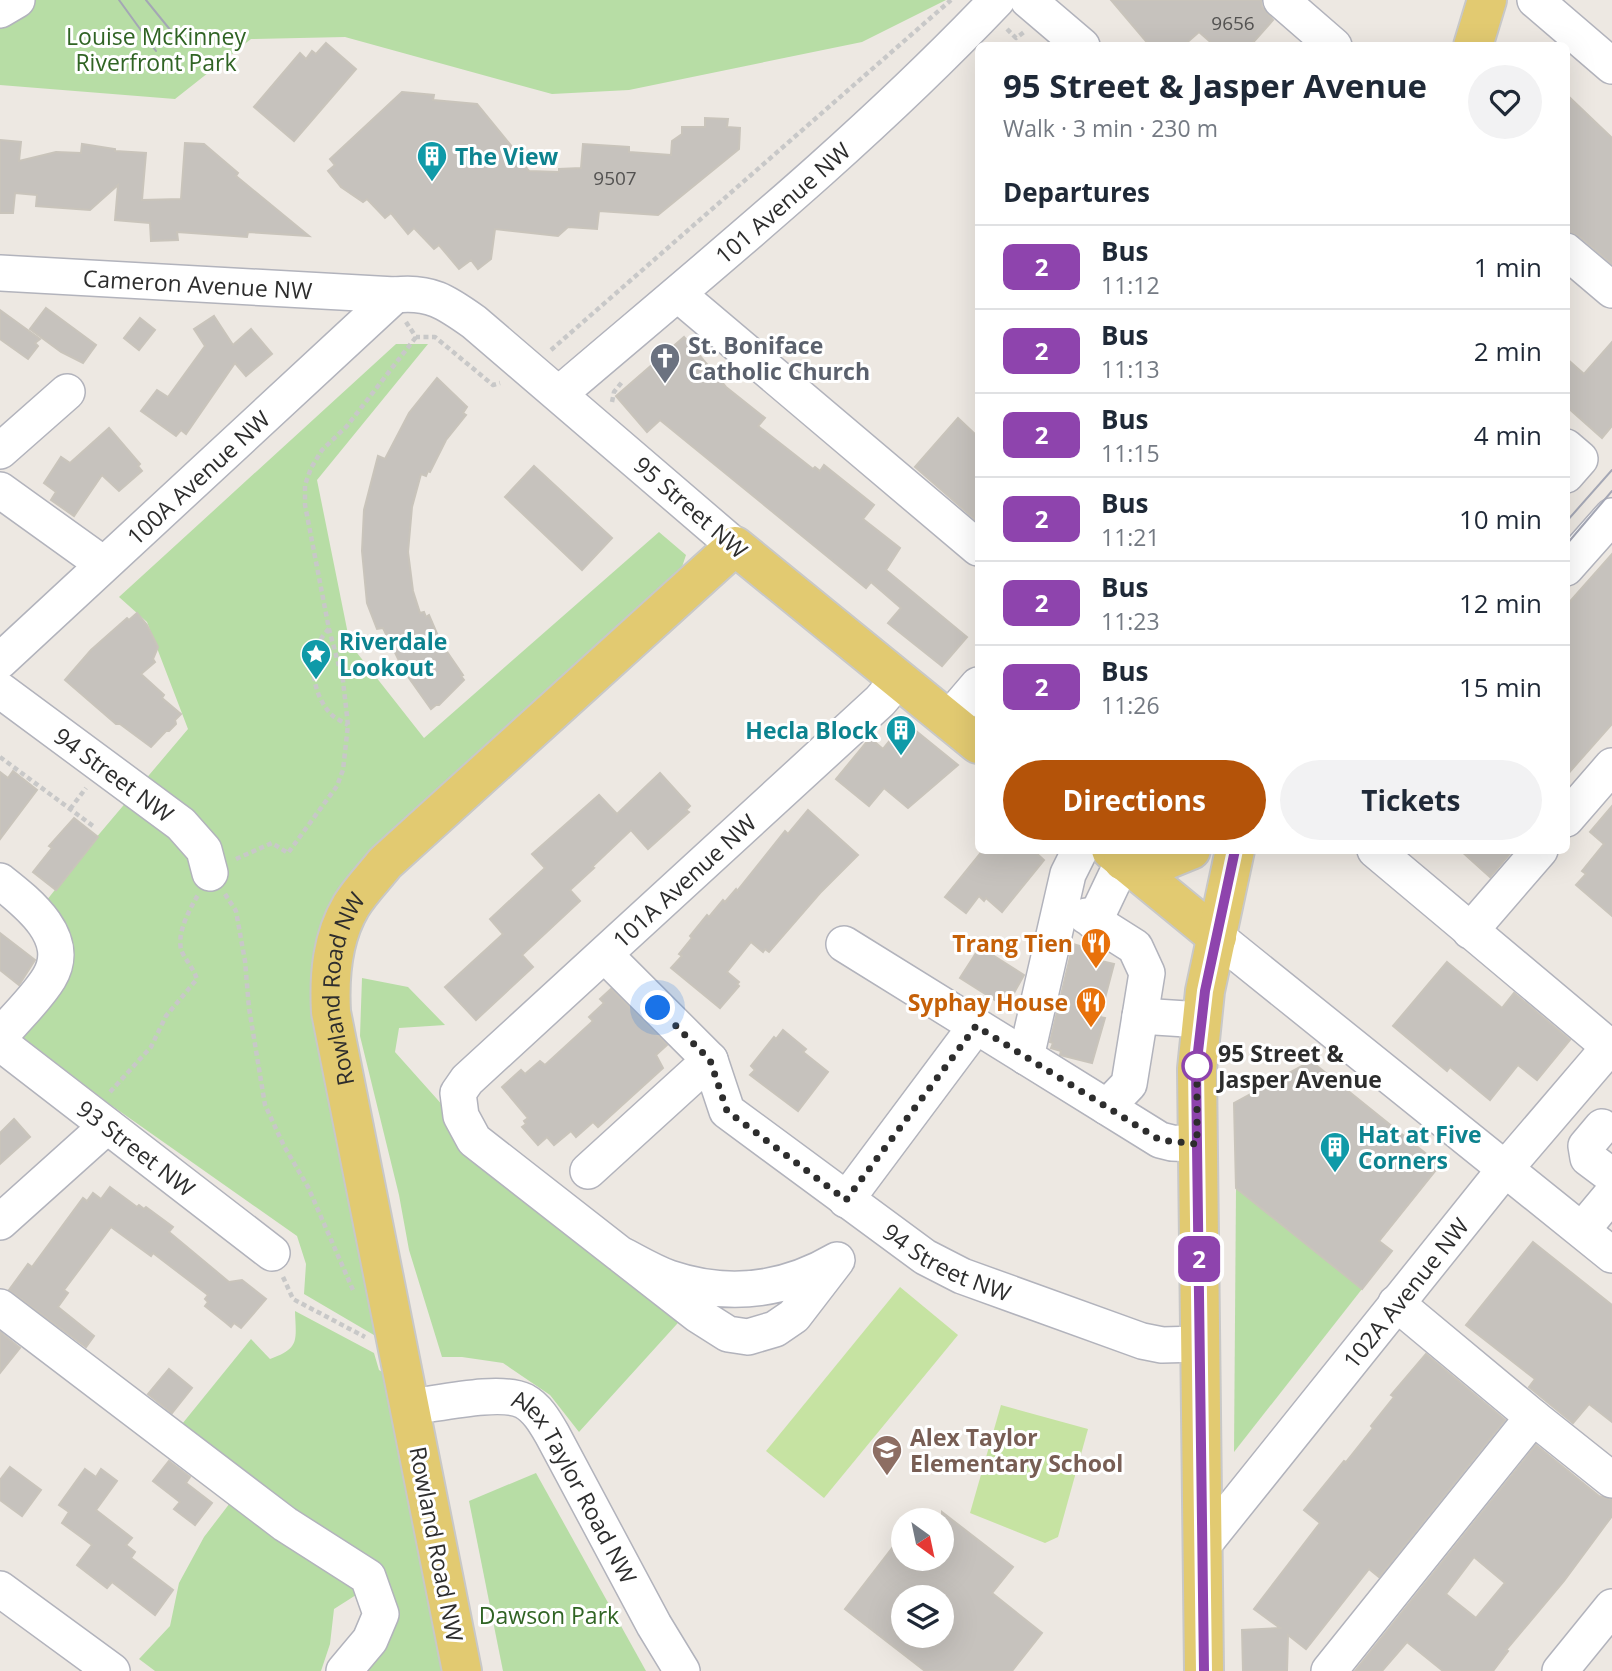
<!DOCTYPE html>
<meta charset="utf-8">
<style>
body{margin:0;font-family:"Open Sans",sans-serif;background:#f2f2f3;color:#1f2937;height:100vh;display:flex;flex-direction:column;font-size:26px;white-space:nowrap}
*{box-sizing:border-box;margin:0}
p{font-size:23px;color:#747a83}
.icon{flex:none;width:38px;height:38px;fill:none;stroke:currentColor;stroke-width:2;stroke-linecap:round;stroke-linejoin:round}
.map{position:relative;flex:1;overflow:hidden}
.side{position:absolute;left:975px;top:42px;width:595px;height:812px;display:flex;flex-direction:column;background:#fff;border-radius:10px;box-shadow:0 7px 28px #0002}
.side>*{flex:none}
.badge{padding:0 14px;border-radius:10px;font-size:24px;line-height:46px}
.needle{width:46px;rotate:147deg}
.fabs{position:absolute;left:891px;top:1508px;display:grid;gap:14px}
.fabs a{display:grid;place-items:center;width:63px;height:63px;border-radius:50%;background:#fff;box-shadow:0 7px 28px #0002;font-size:35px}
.you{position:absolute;width:35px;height:35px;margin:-18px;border:5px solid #fff;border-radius:50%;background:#1a73e8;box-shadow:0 0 0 10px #1a73e833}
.map>.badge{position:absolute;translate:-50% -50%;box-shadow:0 0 0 4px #fff}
h2{padding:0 28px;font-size:26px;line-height:63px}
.round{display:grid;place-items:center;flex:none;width:74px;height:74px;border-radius:37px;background:#f2f2f3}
.overview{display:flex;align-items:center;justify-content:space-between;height:119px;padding:0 28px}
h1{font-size:33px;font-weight:700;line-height:52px}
.cta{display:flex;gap:14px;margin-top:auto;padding:14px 28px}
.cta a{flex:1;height:80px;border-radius:42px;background:#b45309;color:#fff;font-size:28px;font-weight:700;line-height:80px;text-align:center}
.cta a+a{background:#f2f2f3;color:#1f2937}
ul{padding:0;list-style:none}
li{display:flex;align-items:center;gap:21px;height:84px;padding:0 28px;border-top:2px solid #e0e1e3}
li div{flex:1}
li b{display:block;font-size:26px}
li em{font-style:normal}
li .badge{min-width:77px;font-weight:700;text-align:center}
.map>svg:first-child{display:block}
.green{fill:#b7dda5}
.pitch{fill:#c6e3a2}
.building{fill:#c6c2bd;stroke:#c9c4bb;stroke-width:2;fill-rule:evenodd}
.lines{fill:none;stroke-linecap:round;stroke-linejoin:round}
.minor-casing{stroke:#b2b3bc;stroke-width:38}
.major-casing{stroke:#c8c8c8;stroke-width:42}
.path{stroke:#c8c8c8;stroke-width:4.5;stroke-dasharray:5 3.5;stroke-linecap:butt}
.minor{stroke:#fff;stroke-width:35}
.major{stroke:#e2ca71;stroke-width:38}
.tram{stroke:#a4a7b5;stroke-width:2}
.line-casing{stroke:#fff;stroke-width:16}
.line{stroke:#8e44ad;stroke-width:10}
.walk{stroke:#2d2d2d;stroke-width:7;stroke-dasharray:0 12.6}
.stop-dot{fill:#fff;stroke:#8e44ad;stroke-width:3.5}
.labels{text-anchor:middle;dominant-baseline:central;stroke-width:6;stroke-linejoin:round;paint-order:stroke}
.number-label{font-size:19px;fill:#535251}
.park-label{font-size:23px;fill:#306424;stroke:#fff}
.culture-label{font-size:23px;font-weight:bold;fill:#0d838f;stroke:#fff;text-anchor:start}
.street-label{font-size:23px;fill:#2d2d2d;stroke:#fff}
.worship-label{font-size:23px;font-weight:bold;fill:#5b616d;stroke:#fff;text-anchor:start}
.food-label{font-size:23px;font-weight:bold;fill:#c56008;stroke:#fff;text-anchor:end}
.stop-label{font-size:23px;font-weight:bold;fill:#2d2d2d;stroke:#fff;text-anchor:start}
.education-label{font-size:23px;font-weight:bold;fill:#785e54;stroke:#fff;text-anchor:start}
</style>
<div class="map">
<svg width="1612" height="1671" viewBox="0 0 1612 1671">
<rect width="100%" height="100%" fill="#ede8e2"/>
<g class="green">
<polygon points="0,0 946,0 862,42 629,90 552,94 345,37 251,39 175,99 0,85"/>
<polygon points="396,344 428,344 317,480 350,644 424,738 659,532 686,555 681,570 333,904 379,1338 304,1294 306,1264 297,1236 108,1103 20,1035 35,1008 43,905 95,839 188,729 147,622 119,597"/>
<polygon points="362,978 408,987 445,1025 399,1028 395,1052 445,1108 686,1314 579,1432 550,1395 503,1363 462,1357 442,1357 409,1250 399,1195 360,1036"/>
<polygon points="1236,1188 1362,1289 1234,1452"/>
<path d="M295,1311L374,1353L379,1370L387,1375L446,1671H353L387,1617L178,1429L251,1339L270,1359C300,1348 296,1341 295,1311Z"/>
<polygon points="536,1473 646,1671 503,1671 469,1501"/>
<polygon points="233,1499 353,1586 356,1595 334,1609 330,1644 321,1671 155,1671 139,1659 170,1626 179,1583 204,1537"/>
</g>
<g class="pitch">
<polygon points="900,1287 958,1335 824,1498 766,1451"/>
<polygon points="1001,1405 1088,1429 1058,1537 1045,1543 970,1513"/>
</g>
<g class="building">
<polygon points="1111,0 1261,0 1262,7 1273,20 1250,46 1215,46 1199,32 1183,46 1150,46"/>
<polygon points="326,43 356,69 294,141 254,107 300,53 306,59 312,51 316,54"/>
<polygon points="402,92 434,95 433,100 477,104 513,148 511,150 529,171 559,172 559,169 581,168 583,144 629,147 629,152 671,155 672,141 682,134 682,127 705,127 705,118 728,119 727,127 740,128 739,149 658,215 599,211 597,229 568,227 558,236 495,229 491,259 478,269 471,260 459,269 439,245 434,249 414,228 408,234 391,213 385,218 367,199 363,202 341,187 328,171 335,165 330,159"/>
<polygon points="1566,94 1612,138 1612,264 1579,236 1566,231"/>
<polygon points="0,140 21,142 19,161 56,152 81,153 82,144 115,149 115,151 146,153 142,200 181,199 185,143 204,144 238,173 236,176 309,236 248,232 247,237 177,232 178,240 151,241 150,223 115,220 118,185 90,210 36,206 37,195 15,193 13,213 0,213"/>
<polygon points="46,308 96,345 83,363 61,352 30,329"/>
<polygon points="0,310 40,339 35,343 38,346 28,359 0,339"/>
<polygon points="214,316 233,345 251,329 272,354 246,376 235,363 186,434 181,430 176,436 141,411 157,390 168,397 205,346 194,329"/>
<polygon points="140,318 155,330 139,350 124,338"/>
<polygon points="684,337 726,387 765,418 758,426 813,469 815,467 820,471 824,465 874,505 863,519 900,548 886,570 967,637 942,666 888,623 901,608 871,582 866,588 660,420 647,432 616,396"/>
<polygon points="1612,342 1612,426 1602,438 1566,406 1566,358 1584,374"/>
<polygon points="437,378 467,407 463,413 466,415 446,440 430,472 428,471 426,476 421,474 412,507 408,552 413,591 420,613 424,612 426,617 429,615 441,643 463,675 461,676 464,680 439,705 436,705 431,709 404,671 383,628 377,629 367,603 362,551 364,510 378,456 385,459 409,413"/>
<polygon points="958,418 978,437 978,522 915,467"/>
<polygon points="109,428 140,464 138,466 142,471 119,491 102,475 74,516 51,500 56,492 44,483 61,457 70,463"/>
<polygon points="534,466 612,538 582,570 505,497"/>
<polygon points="1612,554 1612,724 1566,776 1566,606"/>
<polygon points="137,613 147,625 158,647 153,659 155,662 141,674 164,695 162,698 181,714 175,720 176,724 169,731 166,731 151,747 120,724 116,724 65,680 91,650 127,618 129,620"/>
<polygon points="905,722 958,765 908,808 884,788 869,806 836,779 870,738 883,749"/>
<polygon points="13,771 37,790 0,839 0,772 8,778"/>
<polygon points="660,773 690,806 686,810 689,812 648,849 631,830 592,867 594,868 570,890 580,901 522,955 533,967 476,1020 445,987 503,934 490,919 545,868 532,854 599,795 617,814"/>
<polygon points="1612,806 1612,916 1576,885 1586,874 1582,871 1604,844 1590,832"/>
<polygon points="808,810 858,855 820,893 769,952 765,949 763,952 751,942 727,972 739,982 737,984 739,986 720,1008 671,968 682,956 679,954 692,938 690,936 707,915 709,917 723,900 725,902 736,889 737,891 785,831 788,834"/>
<polygon points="74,818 98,837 56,890 33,872 52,848 49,846"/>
<polygon points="983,850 1033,850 1044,860 1002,912 986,898 984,901 979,896 966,913 945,897"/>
<polygon points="1460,850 1513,850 1490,877"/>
<polygon points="0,933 35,960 19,985 0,970"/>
<polygon points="1073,944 1083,947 1082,951 1098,955 1097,960 1114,964 1100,1017 1105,1018 1092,1063 1060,1055 1061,1051 1051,1048 1053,1043 1050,1042"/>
<polygon points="980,947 1024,975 1006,1007 960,978"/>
<polygon points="1447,962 1502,1008 1514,993 1570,1040 1537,1080 1518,1065 1490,1100 1450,1067 1447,1071 1393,1026"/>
<polygon points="611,989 667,1045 656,1055 663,1068 598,1127 593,1122 576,1137 571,1131 554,1145 547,1137 538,1145 522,1127 526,1124 524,1121 528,1118 502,1087 521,1070 525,1074 540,1061 545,1065 593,1021 589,1017 604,1003 600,999"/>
<polygon points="783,1030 806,1049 803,1052 828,1072 798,1111 750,1075 755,1070 751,1066 774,1037 776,1039"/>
<polygon points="1311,1061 1440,1165 1379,1241 1392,1251 1362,1289 1236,1188 1234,1103"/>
<polygon points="14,1119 30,1137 0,1164 0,1133"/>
<polygon points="110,1187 137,1207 139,1205 144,1209 146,1207 173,1227 169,1232 229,1282 242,1280 266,1299 241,1328 234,1323 231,1327 225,1322 205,1306 208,1302 205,1299 208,1295 153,1253 151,1256 111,1227 64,1290 68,1293 58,1307 94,1336 86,1347 9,1290 28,1264 32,1267 83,1198 87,1201 93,1193 101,1199"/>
<polygon points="1533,1242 1612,1305 1612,1422 1589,1404 1573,1423 1529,1387 1535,1379 1466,1325"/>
<polygon points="0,1332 20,1348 0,1373"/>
<polygon points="1426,1354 1505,1420 1379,1577 1369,1569 1306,1649 1288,1635 1287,1671 1243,1671 1242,1630 1280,1628 1254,1609 1320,1523 1304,1510 1344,1461 1346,1462 1373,1428 1371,1426 1394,1397 1391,1395"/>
<polygon points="169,1369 192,1388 172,1413 148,1394"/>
<path d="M1536,1445L1599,1496L1612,1500V1516L1564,1581L1506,1650L1508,1651L1493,1671H1443L1407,1642L1382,1671H1355ZM1474,1557L1505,1583L1476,1618L1446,1594Z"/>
<polygon points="169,1461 190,1477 186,1483 212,1503 195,1525 174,1509 180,1502 153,1481"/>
<polygon points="10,1467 41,1490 22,1516 0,1500 0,1480"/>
<polygon points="85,1469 96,1477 101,1469 117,1481 96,1510 132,1538 126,1545 135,1552 131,1558 173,1590 155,1615 112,1582 107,1588 77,1565 92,1545 62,1523 69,1512 59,1505"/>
<path d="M942,1512L1013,1567L992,1593L1042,1633L1012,1671H925L845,1609L903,1534V1559H942ZM903,1598H942V1636H903Z"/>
</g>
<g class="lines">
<g class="minor-casing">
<g id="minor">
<polyline points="1028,0 1082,46"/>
<polyline points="1281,0 1334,46"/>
<polyline points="1535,0 1612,66"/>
<polyline points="0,10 17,0"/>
<polyline points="1566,251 1612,290"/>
<path id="s1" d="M0,273L395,295C430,291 446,302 474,322L735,546"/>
<polyline points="679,295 978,548"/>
<path id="s2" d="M559,394C709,266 861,143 997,0"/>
<polyline points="1566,447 1580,459 1566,475"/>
<polyline points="0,451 67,392"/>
<polyline points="0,490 103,564"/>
<polyline points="1566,568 1612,516"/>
<path id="s3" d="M0,661L395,295"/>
<path id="s4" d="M0,690L181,824L204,850L210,873"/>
<polyline points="948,720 978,685"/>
<polyline points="1566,819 1612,766"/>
<polyline points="1375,850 1612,1049"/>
<path d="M0,881C28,903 73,938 49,978C37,998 15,1018 0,1037"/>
<polyline points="1086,916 1135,947 1147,973 1129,1084 1107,1107"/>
<polyline points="1094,922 1123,861"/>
<polyline points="1470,931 1540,850"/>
<polyline points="1217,937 1612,1255"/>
<polyline points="844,944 1160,1140 1172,1143 1197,1144"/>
<polyline points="1140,1016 1202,1020"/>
<path id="s5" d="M0,1043L272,1253"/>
<polyline points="1026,1057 1068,874 1080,850"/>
<path id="s6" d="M710,1060L727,1111L925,1257L962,1276L1142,1341L1162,1345L1200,1344"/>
<polyline points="1602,1127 1586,1146 1588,1158 1612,1176"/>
<polyline points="588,1171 710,1060 605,955"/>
<polyline points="846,1200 976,1026"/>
<polyline points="0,1222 107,1126"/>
<polyline points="1582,1230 1612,1194"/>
<path id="s7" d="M620,1254C636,1262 652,1272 669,1278C728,1298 784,1291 837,1260L794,1316L775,1329L748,1337L728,1334L698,1315L474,1140L461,1116L458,1093L467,1080L880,701L898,680"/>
<polyline points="1396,1303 1533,1417 1612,1480"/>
<polyline points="0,1307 285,1524 368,1577 381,1614 370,1640 344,1671"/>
<path id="s8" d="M410,1407C437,1404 500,1389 524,1401C537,1408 545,1422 552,1434L654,1625L682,1671"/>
<path id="s9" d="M1204,1544L1505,1169L1612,1044"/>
<polyline points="0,1589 112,1671"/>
<polyline points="1329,1671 1533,1417"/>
<polyline points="1560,1671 1612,1607"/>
</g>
</g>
<g class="major-casing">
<g id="major">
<polyline points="1473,46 1487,0"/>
<polyline points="1111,850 1217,937"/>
<polyline points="1123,861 1164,861 1191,850"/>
<path id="s10" d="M462,1671L331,1012C329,975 332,938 351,906C360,891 374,877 385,863L735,546L978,744"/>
<polyline points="1204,1671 1197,1069 1205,991 1235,850"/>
</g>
</g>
<g class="path">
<polyline points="1007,29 1016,38 1024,32"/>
<polyline points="406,322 416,337 435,337 493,385 500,383"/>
<polyline points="551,350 951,0"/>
<polyline points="612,402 614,392 622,382"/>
<path d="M329,629C306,650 310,695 333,716C337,719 343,722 348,725"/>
<polyline points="0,757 93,826"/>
<polyline points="70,809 86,788"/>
<polyline points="236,859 272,843 288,853 337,786 343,770 348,725 343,681 329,629 305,505 305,485 311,468 322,450 347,426 416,337"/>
<polyline points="225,894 236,911 245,961 249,1008 265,1105 284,1146 308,1187 353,1290"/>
<path d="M110,1092L151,1047L166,1016L197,979C193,968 188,963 183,954C174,938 189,910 198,895"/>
<polyline points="283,1277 293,1299 365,1337"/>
</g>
<use href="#minor" class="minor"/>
<use href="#major" class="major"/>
<g class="tram">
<polyline points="119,0 156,51"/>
<polyline points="146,0 176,37"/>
<polyline points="1566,522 1612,470"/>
<polyline points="1566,545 1612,491"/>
</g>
</g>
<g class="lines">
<g class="line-casing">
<polyline id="line" points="1204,1671 1196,1069 1205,991 1235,850"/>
</g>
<use href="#line" class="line"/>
<polyline class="walk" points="658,1008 710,1060 727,1111 846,1200 976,1026 1160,1140 1197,1144 1197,1066"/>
</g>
<defs>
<g id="building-pin" transform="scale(1.575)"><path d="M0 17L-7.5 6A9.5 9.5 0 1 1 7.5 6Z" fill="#0f9aa8" stroke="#fff"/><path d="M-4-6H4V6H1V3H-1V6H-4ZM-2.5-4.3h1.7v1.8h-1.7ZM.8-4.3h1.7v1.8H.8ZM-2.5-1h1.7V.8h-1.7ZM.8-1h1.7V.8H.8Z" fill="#fff"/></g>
<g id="church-pin" transform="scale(1.575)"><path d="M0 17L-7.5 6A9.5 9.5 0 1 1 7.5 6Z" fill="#6b7280" stroke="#fff"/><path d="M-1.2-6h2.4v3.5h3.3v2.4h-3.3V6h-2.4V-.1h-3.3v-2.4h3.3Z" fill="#fff"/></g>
<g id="sight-pin" transform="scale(1.575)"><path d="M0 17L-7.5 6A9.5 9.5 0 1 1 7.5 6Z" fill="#0f9aa8" stroke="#fff"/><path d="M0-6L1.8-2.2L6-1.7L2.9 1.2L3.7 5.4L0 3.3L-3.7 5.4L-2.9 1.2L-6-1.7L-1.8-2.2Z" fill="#fff"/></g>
<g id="restaurant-pin" transform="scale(1.575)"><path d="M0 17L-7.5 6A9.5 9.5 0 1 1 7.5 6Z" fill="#e8710a" stroke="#fff"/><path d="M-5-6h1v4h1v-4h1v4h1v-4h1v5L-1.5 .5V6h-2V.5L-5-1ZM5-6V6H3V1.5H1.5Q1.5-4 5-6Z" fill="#fff"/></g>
<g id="school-pin" transform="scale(1.575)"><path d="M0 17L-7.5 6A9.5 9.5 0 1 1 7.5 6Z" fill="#8d6e63" stroke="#fff"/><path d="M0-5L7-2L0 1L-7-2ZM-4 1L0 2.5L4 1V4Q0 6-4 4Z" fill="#fff"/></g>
</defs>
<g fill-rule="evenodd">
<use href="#building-pin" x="432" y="156"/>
<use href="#church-pin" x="665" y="358"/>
<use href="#sight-pin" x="316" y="654"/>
<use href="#building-pin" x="901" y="730"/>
<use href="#restaurant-pin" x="1096" y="943"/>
<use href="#restaurant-pin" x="1091" y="1002"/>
<use href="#building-pin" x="1335" y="1147"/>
<use href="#school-pin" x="887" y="1450"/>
</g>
<circle class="stop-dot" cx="1197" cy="1066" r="14"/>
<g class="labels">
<g class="number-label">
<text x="1233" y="23">9656</text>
<text x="615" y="178">9507</text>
</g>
<g class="park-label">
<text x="156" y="36">Louise McKinney<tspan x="156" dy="26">Riverfront Park</tspan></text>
<text x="549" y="1615">Dawson Park</text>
</g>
<g class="culture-label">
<text x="455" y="156">The View</text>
<text x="339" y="641">Riverdale<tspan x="339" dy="26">Lookout</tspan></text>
<text x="878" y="730" text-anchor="end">Hecla Block</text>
<text x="1358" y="1134">Hat at Five<tspan x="1358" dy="26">Corners</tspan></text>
</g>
<g class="street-label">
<text stroke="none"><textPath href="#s2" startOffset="294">101 Avenue NW</textPath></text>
<text stroke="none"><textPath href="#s1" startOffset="198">Cameron Avenue NW</textPath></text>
<text stroke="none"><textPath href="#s3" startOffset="270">100A Avenue NW</textPath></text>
<text transform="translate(691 507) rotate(41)">95 Street NW</text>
<text stroke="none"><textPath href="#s4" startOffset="142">94 Street NW</textPath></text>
<text stroke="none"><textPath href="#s7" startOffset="1052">101A Avenue NW</textPath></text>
<text stroke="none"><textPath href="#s10" startOffset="696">Rowland Road NW</textPath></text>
<text stroke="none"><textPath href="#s5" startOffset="172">93 Street NW</textPath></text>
<text stroke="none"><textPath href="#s6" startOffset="322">94 Street NW</textPath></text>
<text stroke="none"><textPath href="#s9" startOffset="322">102A Avenue NW</textPath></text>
<text stroke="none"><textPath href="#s8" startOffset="215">Alex Taylor Road NW</textPath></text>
<text transform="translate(437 1544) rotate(79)">Rowland Road NW</text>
</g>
<g class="worship-label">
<text x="688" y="345">St. Boniface<tspan x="688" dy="26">Catholic Church</tspan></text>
</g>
<g class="food-label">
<text x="1073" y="943">Trang Tien</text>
<text x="1068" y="1002">Syphay House</text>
</g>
<g class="stop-label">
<text x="1218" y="1053">95 Street &amp;<tspan x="1218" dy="26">Jasper Avenue</tspan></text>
</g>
<g class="education-label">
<text x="910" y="1437">Alex Taylor<tspan x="910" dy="26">Elementary School</tspan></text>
</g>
</g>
</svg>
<div class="fabs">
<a><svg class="needle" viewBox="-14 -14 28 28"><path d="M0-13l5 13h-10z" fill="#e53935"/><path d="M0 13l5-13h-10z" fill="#747a83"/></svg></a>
<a><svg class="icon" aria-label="layers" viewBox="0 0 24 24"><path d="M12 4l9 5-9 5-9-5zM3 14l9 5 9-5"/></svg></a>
</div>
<div class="you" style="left:658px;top:1008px"></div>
<b class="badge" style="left:1199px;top:1259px;background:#8e44ad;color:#fff">2</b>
<section class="side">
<div class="overview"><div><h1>95 Street &amp; Jasper Avenue</h1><p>Walk · 3 min · 230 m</p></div><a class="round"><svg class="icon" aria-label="heart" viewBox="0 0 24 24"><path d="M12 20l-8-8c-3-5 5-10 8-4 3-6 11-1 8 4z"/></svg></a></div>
<h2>Departures</h2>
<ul>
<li><span class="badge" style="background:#8e44ad;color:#fff">2</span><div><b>Bus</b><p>11:12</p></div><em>1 min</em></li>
<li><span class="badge" style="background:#8e44ad;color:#fff">2</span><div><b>Bus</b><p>11:13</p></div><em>2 min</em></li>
<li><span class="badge" style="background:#8e44ad;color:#fff">2</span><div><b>Bus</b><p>11:15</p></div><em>4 min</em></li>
<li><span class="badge" style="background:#8e44ad;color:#fff">2</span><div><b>Bus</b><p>11:21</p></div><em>10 min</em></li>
<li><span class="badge" style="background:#8e44ad;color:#fff">2</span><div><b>Bus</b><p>11:23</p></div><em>12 min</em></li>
<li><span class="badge" style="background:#8e44ad;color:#fff">2</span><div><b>Bus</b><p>11:26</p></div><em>15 min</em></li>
</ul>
<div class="cta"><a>Directions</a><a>Tickets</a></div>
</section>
</div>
